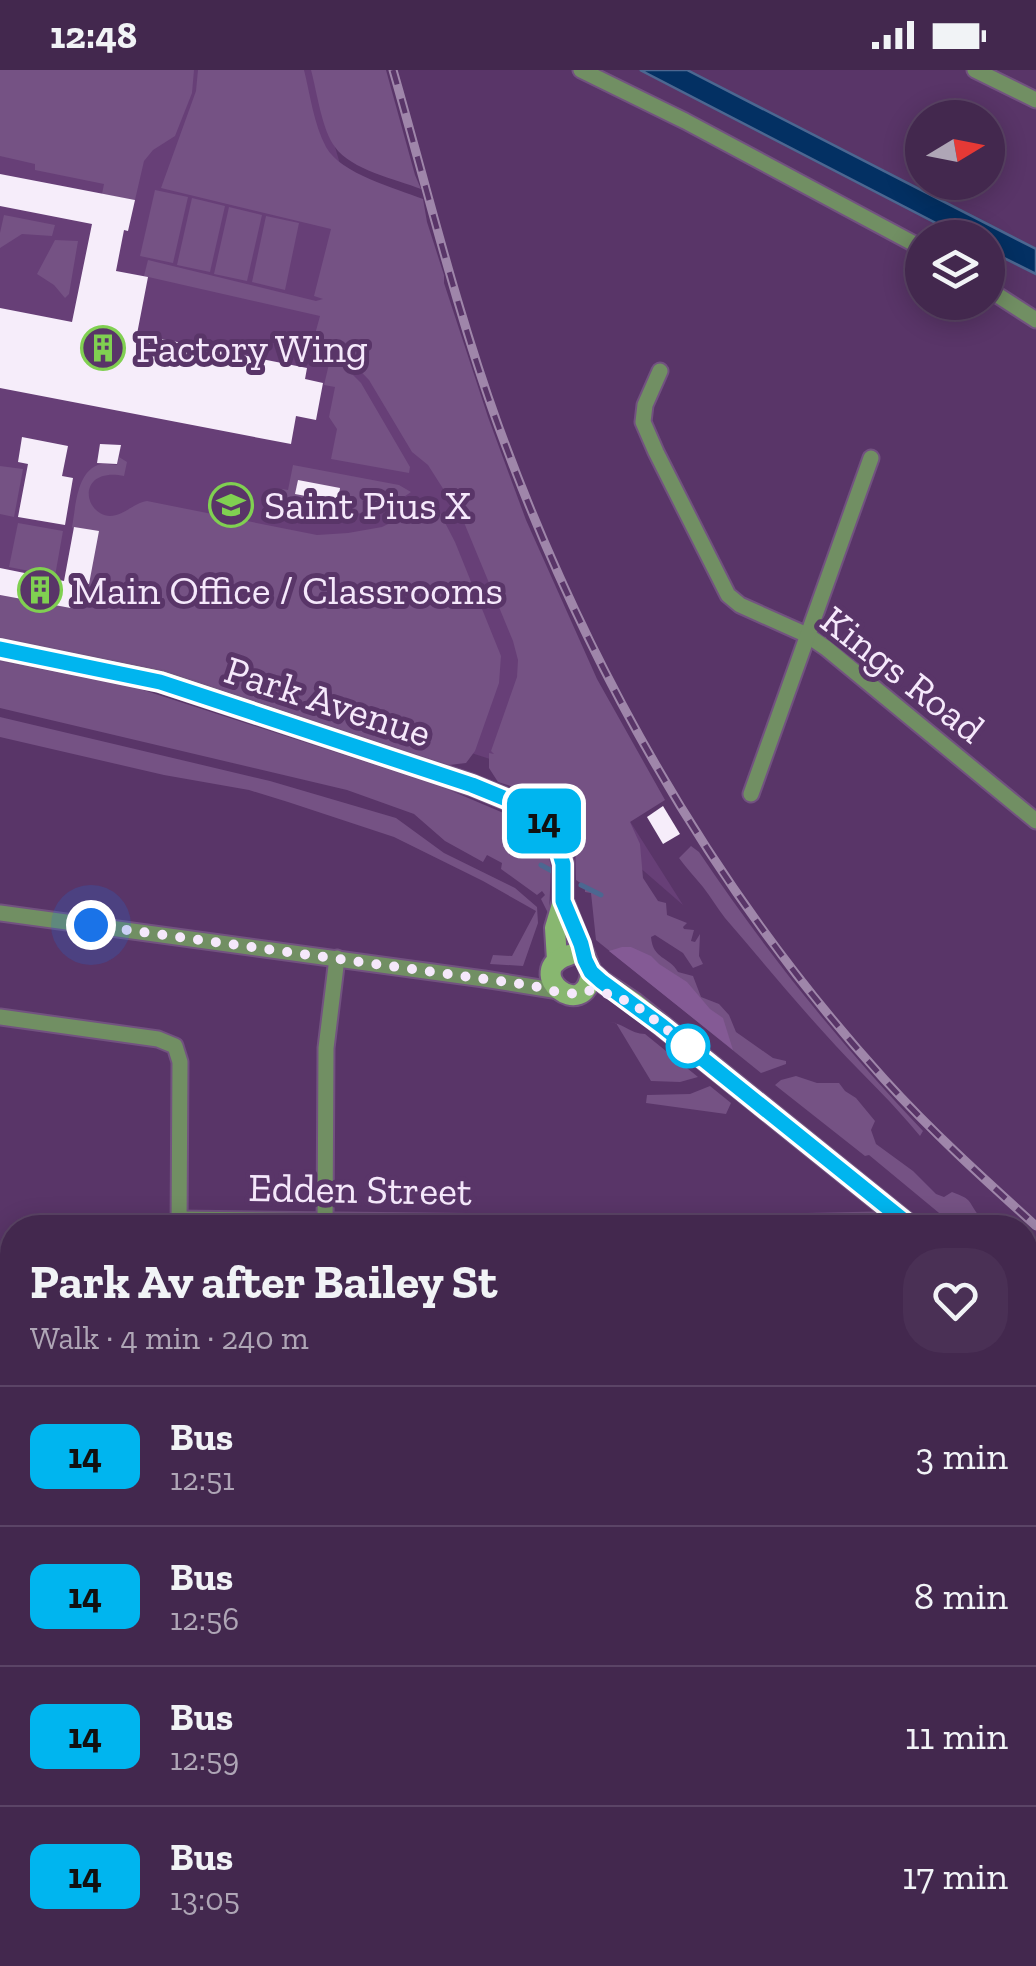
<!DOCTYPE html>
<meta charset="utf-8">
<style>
body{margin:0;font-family:"Zilla Slab",serif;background:#4a3055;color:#f1f3f6;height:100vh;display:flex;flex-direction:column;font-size:38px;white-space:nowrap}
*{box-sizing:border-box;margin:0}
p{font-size:32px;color:#afa6b6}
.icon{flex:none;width:55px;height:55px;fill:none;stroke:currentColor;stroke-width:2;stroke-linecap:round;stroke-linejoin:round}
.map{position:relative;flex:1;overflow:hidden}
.side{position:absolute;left:0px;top:1145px;width:1038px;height:752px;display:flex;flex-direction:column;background:#43284e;border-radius:40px 40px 0 0;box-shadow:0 5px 25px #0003,0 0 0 2px #5b4466}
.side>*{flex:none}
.badge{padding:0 20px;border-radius:15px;font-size:35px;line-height:65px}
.needle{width:65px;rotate:80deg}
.fabs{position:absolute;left:905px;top:30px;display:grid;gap:20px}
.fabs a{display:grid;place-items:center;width:100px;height:100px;border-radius:50%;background:#43284e;box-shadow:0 5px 25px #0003,0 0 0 2px #5b4466;font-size:50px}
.you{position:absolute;width:50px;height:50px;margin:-25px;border:8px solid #fff;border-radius:50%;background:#1a73e8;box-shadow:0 0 0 15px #1a73e833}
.map>.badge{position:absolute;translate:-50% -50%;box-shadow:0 0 0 5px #fff}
.round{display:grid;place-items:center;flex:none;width:105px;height:105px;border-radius:40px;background:#4a3055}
.headline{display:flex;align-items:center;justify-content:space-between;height:170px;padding:0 30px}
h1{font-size:48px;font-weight:800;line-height:75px}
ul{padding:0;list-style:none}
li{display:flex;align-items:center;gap:30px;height:140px;padding:0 30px;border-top:2px solid #5b4466}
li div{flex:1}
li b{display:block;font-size:38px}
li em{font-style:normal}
li .badge{min-width:110px;font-weight:700;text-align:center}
.status{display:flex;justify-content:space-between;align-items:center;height:70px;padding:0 50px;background:#43284e;direction:ltr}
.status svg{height:28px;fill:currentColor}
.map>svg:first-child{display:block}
.built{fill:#673f77}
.green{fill:#755284}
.forest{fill:#845a95}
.water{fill:#033063;stroke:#4c6791;stroke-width:2.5}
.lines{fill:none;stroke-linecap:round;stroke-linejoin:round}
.stream{stroke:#4c6791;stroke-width:5}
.building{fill:#f6edfa}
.street-casing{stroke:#725280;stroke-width:19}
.secondary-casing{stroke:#725280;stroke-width:24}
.street{stroke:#718f63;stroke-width:15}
.secondary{stroke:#88b770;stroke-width:20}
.rail-casing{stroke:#9f86aa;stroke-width:9}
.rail{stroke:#593568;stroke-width:5;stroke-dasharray:15;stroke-linecap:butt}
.line-casing{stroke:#fff;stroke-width:22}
.line{stroke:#00b5ef;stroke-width:15}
.walk{stroke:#f5e8fb;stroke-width:10;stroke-dasharray:0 18}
.stop-dot{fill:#fff;stroke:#00b5ef;stroke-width:5}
.labels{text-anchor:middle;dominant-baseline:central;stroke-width:10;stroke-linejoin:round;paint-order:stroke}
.poi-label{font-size:40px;fill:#f5e8fb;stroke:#593568;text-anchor:start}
.street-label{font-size:40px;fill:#f5e8fb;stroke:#593568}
</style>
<div class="status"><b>12:48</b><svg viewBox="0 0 49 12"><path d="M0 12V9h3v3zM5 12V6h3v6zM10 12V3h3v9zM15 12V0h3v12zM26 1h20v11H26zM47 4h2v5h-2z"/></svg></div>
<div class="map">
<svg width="1036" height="1896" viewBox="0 0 1036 1896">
<rect width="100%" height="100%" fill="#593568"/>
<polygon class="built" points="0,0 313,0 344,108 605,712 683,835 584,749 549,708 139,576 0,549"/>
<g class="green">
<polygon points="0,0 194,0 192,23 175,66 153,80 144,91 135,130 102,124 104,114 35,100 35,94 0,86"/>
<path d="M198,0H304C310,24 314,55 326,77C341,104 395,118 423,129L427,152L444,205V213L488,347L526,450L597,609L665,730L630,752L640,774L643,808L658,831L666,833L667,845L687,853L683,857L684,859L694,860L691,871L695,872L700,864L699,886L703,894L693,898L683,883L655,865L651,867C653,890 669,886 678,902L693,906L701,927L719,934L729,945L736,962L773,988L786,991V994L761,1003L596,870L591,823L585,822V816L576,810L575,772L564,745L546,727L498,712L489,698V683L494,684L491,681L517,607L518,590L513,571L463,450L428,395L412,382L369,310L345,285L311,279L320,246L144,206L148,190L316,231L323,229L314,226L331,159L161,118L196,21Z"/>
<path d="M311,0H386L415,105L421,119C396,109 351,100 335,77C322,60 317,22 311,0Z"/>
<polygon points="155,120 188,127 173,193 140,186"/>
<polygon points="192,128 225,136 210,202 177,195"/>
<polygon points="229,137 262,145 247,211 214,204"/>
<polygon points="4,145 55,155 52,166 22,164 0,178 0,163"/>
<polygon points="266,146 299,153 285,220 252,212"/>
<polygon points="55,170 78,171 69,224 65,228 54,215 37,204"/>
<polygon points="329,294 343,295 361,313 410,397 409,403 331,389 337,359 329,347 335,317 324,315"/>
<path d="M119,387L127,392L124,406C77,397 82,444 110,446C123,446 134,433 147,431L317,465L348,463L382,457L423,437L434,439L440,443L455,472L501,586L499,613L475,681L466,693L449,695L134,597L92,586L0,569V525L76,539L81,517L74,459L72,457C76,437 76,400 101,394C106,393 112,395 117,395Z"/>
<path d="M293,395L399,415L411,422C373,450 323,449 279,441L276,437L282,419L288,420Z"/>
<polygon points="0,396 23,399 14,447 0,444"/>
<polygon points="18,453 63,461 55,506 9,497"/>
<polygon points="0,591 134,617 440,716 520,750 535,762 546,777 551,796 549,845 541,829 545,825 542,821 537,825 501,799 502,793 487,785 483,792 445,771 414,744 347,720 0,638"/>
<polygon points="0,647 270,711 396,748 444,783 515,818 537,837 538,853 523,896 490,894 493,885 512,886 536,841 483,811 394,767 288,732 249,720 164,705 0,667"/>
<path d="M691,776L699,782C766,882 840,974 923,1061L920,1066C894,1034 864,1006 836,976C798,935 762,891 725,848C717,838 711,827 703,817C695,807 686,798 679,788Z"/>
<path d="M609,952C621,952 631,964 645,964L698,1007L680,1012L651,1011L616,953Z"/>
<path d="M796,1006L817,1013H839L845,1021L856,1028L875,1051L871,1060L876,1074L913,1101L936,1124L944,1127L952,1122C974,1130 967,1131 980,1147C983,1151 988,1154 991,1157H956L869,1085L865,1086L775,1015L781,1010Z"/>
<polygon points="710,1016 731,1033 726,1044 646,1033 647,1025 690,1024"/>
</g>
<polygon class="forest" points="622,877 631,877 651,886 659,894 687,912 710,939 723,948 733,980 609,881"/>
<polygon class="water" points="640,0 687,0 1036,179 1036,204 988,180 988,168 963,167"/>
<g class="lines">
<g class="stream">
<polyline points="541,795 552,801"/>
<polyline points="581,815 601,825"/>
<polyline points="0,1254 12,1296"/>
<polyline points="767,1885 767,1896"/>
<polyline points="173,1896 173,1885"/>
</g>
</g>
<g class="building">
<polygon points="0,104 135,130 128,161 124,160 116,201 148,207 137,264 307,298 305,309 323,313 316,350 296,346 291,374 0,318 0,238 72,252 92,154 0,136"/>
<polygon points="22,367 68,376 62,406 73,408 65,455 18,447 28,394 18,392"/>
<polygon points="100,374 121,375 117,394 97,393"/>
<polygon points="298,410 340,418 338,432 295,424"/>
<polygon points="74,457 99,461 89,514 82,513 76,539 0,525 0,498 64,511"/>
<polygon points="663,736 680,764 663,774 647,747"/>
</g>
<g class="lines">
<g class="street-casing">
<g id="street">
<polyline points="581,0 685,51 922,178"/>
<polyline points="975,0 1036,30"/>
<polyline points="988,219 1036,250"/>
<polyline points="660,301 645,335 643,352 656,382 728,525 740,535 807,565 826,578 1036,751"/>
<polyline points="751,724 871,388"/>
<polyline points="0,843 484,909 559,921"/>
<polyline points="0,947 158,969 175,976 180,992 179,1158"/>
<polyline points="179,1149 687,1155 875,1151 899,1147"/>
<polyline points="325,1158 326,978 337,888"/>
<polyline points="1025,1361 1036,1361"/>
<polyline points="0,1450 6,1464 9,1658"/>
<polyline points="1025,1664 1036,1665"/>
<polyline points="20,1885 20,1896"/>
<polyline points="321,1896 321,1885"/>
</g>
</g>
<g class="secondary-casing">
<g id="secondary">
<polyline points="0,579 160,611 472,715 521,735 546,753 554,763 563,793 563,831 555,858 557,890"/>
<polyline points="563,831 591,902 601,911 634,933 913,1158"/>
<path d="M569,885C519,901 586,956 591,902"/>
<polyline points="1025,1245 1036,1253"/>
</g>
</g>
<use href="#street" class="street"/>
<use href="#secondary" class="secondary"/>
<g class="rail-casing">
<path id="rail" d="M393,0C427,118 456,239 498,355C586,596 712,819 884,1009C931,1061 984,1109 1036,1156"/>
</g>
<use href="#rail" class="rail"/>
</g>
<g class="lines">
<g class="line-casing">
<polyline id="line" points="0,579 160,612 472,715 521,735 546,752 554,763 563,794 563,831 581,874 585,890 591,902 601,911 662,956 913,1158"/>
</g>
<use href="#line" class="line"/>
<path class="walk" d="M91,855L528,915C547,918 568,929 585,920L609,924L634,934L688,976"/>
</g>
<defs>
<g id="building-ring" transform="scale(2.25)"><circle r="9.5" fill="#593568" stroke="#80d051" stroke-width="1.5"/><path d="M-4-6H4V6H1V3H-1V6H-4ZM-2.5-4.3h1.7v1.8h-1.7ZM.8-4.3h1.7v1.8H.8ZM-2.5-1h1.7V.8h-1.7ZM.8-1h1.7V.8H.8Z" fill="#80d051"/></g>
<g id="school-ring" transform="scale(2.25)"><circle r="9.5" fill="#593568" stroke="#80d051" stroke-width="1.5"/><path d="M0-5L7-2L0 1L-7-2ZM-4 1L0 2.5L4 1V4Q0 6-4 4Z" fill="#80d051"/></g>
</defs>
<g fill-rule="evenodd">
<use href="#building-ring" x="103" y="278"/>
<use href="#school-ring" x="231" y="435"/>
<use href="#building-ring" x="40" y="520"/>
</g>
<circle class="stop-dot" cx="688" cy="976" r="20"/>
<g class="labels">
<g class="poi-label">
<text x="136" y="278">Factory Wing</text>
<text x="264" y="435">Saint Pius X</text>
<text x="72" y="520">Main Office / Classrooms</text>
</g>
<g class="street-label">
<text transform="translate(903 604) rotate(38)">Kings Road</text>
<text transform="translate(328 631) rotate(18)">Park Avenue</text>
<text transform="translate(360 1119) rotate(1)">Edden Street</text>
</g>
</g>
</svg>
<div class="fabs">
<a><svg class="needle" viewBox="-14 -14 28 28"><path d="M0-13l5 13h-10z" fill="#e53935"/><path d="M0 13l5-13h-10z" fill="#afa6b6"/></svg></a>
<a><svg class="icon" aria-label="layers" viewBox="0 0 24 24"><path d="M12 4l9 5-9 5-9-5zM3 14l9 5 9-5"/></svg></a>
</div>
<div class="you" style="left:91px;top:855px"></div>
<b class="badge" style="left:544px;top:751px;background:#00b5ef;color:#111">14</b>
<section class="side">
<div class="headline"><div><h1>Park Av after Bailey St</h1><p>Walk · 4 min · 240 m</p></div><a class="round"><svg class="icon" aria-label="heart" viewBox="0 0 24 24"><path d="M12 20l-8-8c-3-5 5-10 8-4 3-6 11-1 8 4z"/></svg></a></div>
<ul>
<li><span class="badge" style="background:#00b5ef;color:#111">14</span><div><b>Bus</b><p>12:51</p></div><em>3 min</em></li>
<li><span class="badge" style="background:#00b5ef;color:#111">14</span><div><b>Bus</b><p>12:56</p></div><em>8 min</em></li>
<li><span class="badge" style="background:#00b5ef;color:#111">14</span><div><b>Bus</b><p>12:59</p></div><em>11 min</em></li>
<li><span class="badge" style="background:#00b5ef;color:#111">14</span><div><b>Bus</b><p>13:05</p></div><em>17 min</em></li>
</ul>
</section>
</div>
